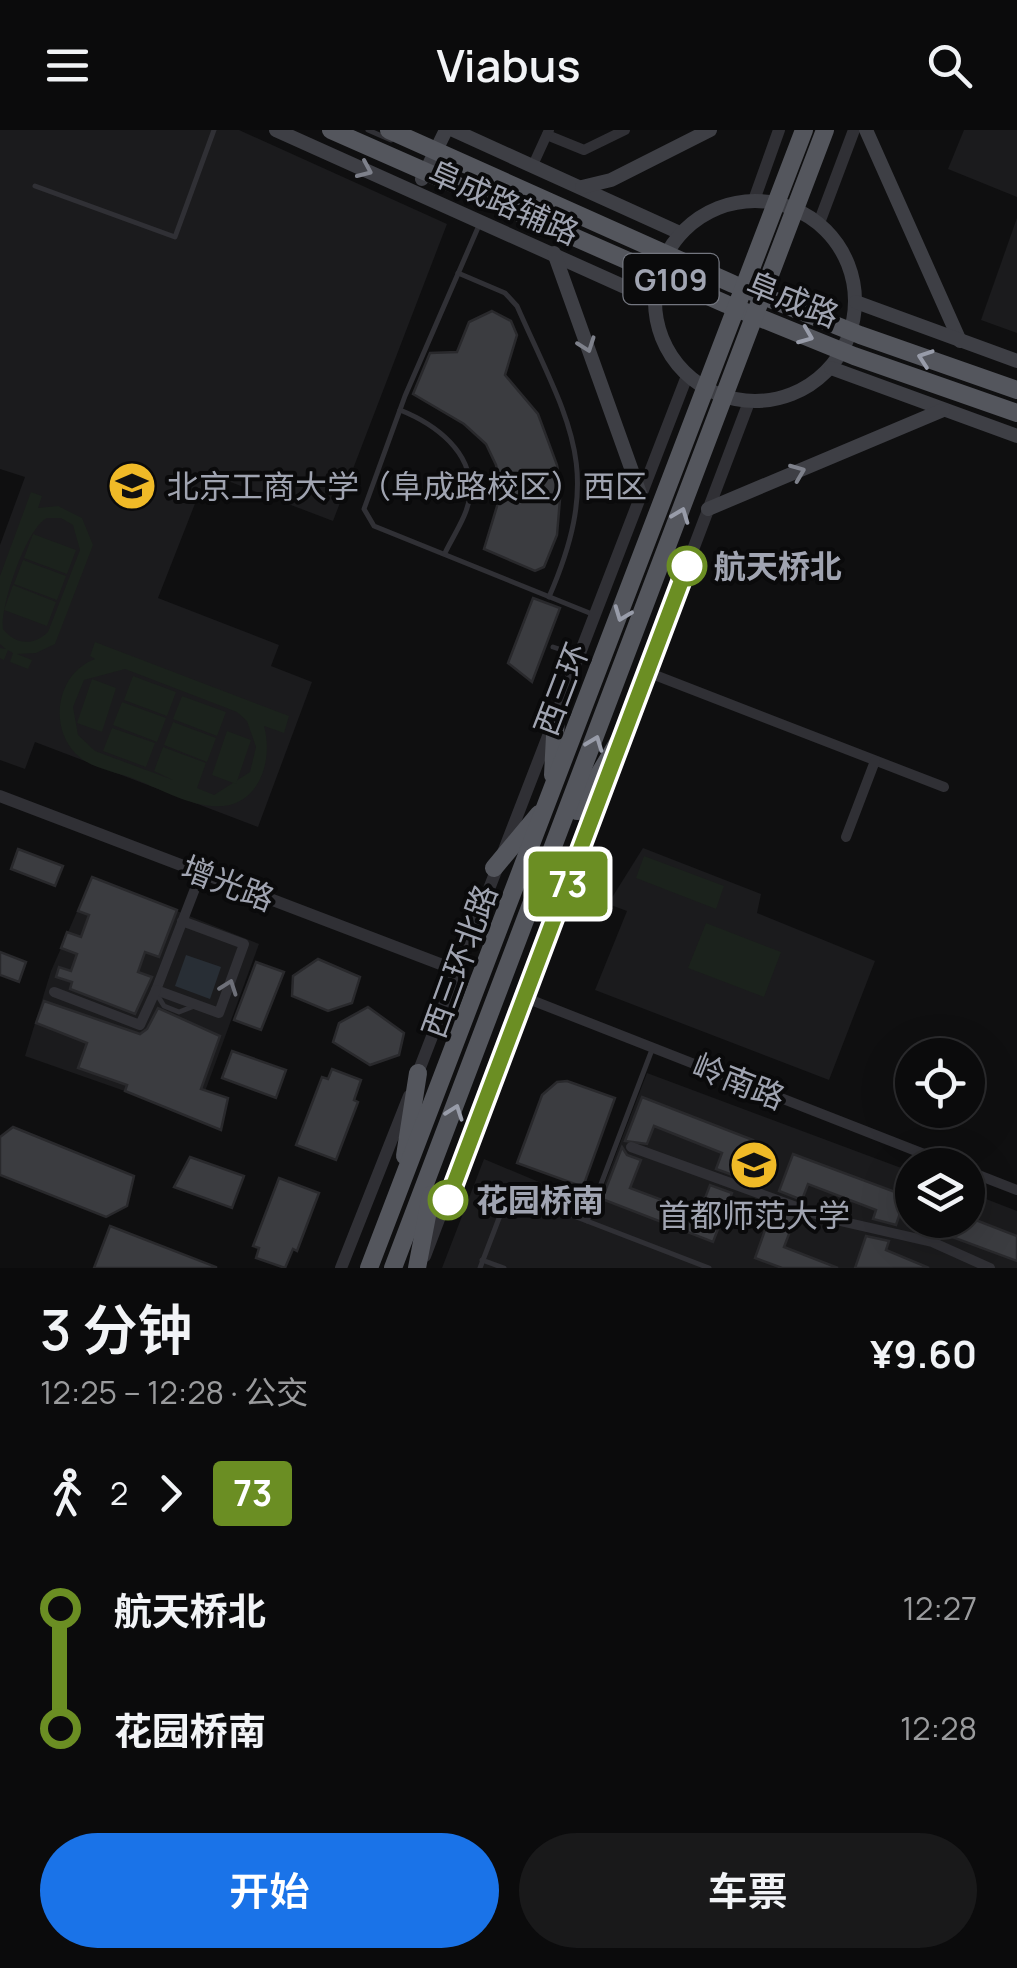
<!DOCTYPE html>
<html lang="zh">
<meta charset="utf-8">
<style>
body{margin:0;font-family:Manrope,"Noto Sans SC",sans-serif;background:#19191a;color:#f1f3f6;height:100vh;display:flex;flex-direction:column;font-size:38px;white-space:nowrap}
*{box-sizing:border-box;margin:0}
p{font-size:32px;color:#9a9b9d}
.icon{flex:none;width:55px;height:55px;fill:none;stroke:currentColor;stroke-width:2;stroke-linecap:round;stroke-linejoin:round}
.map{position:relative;height:1138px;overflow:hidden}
.panel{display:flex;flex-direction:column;background:#0b0b0c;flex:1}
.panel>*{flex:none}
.badge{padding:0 20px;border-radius:8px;font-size:35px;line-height:65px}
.controls{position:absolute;left:895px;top:908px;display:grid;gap:20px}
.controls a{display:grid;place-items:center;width:90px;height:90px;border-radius:50%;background:#0b0b0c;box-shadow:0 10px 40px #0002,0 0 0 2px #2b2b2d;font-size:50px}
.map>.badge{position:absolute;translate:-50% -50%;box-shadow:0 0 0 5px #fff}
.legs{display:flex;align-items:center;gap:15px;height:110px;padding:0 40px;font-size:32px}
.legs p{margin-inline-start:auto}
.overview{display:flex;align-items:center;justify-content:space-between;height:170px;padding:0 40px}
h1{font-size:55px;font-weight:600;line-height:75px}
.cta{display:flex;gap:20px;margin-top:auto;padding:20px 40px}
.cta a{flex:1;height:115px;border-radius:60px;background:#1a73e8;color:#fff;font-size:40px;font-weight:600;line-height:115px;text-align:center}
.cta a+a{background:#19191a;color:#f1f3f6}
ul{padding:0 40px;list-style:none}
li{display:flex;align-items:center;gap:35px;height:120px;font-size:38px}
li i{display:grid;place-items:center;width:15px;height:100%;margin:0 12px;background:currentColor}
li i::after{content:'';width:25px;height:25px;margin:-12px;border:8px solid;border-radius:50%;background:#0b0b0c}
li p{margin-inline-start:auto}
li:first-child i{background:linear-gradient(#0000 50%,currentColor 0)}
li:last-child i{background:linear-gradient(currentColor 50%,#0000 0)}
header{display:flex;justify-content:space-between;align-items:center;height:130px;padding:0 40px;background:#0b0b0c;font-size:45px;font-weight:600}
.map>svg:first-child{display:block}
.built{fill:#1b1b1d}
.green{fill:#1b221c;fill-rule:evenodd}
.water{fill:#282e35}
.building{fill:#3b3c40;stroke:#29292c;stroke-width:2.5}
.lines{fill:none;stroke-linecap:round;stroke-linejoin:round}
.service{stroke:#303035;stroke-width:5}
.minor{stroke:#303035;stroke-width:10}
.tertiary{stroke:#303035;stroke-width:12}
.secondary{stroke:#3e3f45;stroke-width:14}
.trunk{stroke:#54565d;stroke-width:18}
.oneway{stroke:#7e818b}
.oneway2{stroke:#989ca9}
.oneway3{stroke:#6e7079}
.line-1-casing{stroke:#fff;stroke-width:22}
.line-1{stroke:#6b8e23;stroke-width:15}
.stop-1-dot{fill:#fff;stroke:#6b8e23;stroke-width:5}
.labels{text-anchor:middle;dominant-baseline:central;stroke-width:8;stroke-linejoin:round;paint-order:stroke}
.shield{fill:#0a0a0b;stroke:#73767f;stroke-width:2.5}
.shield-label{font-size:30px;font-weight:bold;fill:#a0a4b1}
.street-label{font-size:32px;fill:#a0a4b1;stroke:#0a0a0b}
.poi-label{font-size:32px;fill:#a0a4b1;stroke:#0a0a0b;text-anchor:start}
.stop-label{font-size:32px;font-weight:bold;fill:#a0a4b1;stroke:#0a0a0b;text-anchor:start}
</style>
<header><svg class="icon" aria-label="menu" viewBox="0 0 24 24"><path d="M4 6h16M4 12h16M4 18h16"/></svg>Viabus<svg class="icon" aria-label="search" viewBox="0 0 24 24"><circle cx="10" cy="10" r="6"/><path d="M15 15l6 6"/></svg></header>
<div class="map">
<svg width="1017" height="1138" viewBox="0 0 1017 1138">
<rect width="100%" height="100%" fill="#0f0f10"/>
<g class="built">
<polygon points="0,0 239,0 447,94 333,391 207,343 158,468 279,515 271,536 312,552 258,697 35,612 25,639 0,630 0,415 25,347 0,339"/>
<polygon points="964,0 1017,0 1017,67 948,39"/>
<polygon points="1017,88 1017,203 981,190"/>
<polygon points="643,718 761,764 757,783 875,831 829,950 595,860 627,781 608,774"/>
<polygon points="92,747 259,814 196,986 25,926 51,841"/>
<polygon points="647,943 912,1042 912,1090 968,1090 968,1062 1017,1081 1017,1138 442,1138 484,1029 596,1076"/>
</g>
<g class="green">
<path d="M31,362L42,366L38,378L58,376L82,388L93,415L55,514L36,523L17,524L32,530L28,539L10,532L13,523L8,520L4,530L0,528V518L6,519L0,514V446ZM47,388H61L73,395L80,420L48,502C34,516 15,515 3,499C0,477 26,398 47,388Z"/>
<polygon points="33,404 76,420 67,444 24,428"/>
<polygon points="23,430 66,446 57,470 14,454"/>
<polygon points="13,455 56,472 47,496 4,480"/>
<path d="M95,512L289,586L284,603L264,596C274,632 258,681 211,676C186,674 156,657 132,648C115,642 88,637 76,624C48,596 57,543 95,529L90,526ZM125,539L237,582L247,591L256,617L250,642L214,665L197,658L206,633L163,617L154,641L173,650L95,621L78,605L73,577L84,550Z"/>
<polygon points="133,546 176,562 167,586 124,570"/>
<polygon points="92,549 116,558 102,602 77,593"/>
<polygon points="182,566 226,582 217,606 173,589"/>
<polygon points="122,572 166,588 157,612 113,595"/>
<polygon points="173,592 216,608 207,632 164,615"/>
<polygon points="112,598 155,613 146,637 103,621"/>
<polygon points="227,601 251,610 236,654 212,645"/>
<polygon points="644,726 724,756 716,779 636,748"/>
<polygon points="706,793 781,822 764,867 688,838"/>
</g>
<polygon class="water" points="186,825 221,837 210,869 175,856"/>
<g class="building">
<polygon points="492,181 511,191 517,205 505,245 538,284 557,335 561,357 557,405 544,437 535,441 484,419 501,363 496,335 486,314 464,294 413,264 430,223 457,222 469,192"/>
<polygon points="533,468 560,478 532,552 508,533"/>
<polygon points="18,719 63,736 55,756 11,739"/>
<polygon points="92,747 177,780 159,827 145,822 138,842 152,847 135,884 70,859 72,852 56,847 59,837 71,841 77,824 61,818 67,802 81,807 89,785 78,781"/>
<polygon points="0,822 26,832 19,852 0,845"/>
<polygon points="318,829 360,847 352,873 328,881 292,866 293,846"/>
<polygon points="256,832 284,842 261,900 234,890"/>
<polygon points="44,871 140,904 147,899 158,878 220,906 201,959 228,968 221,1000 125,961 127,955 78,938 87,913 36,893"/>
<polygon points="368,877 404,903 399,925 370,935 333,912 339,893"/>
<polygon points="232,921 286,940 276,968 222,948"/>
<polygon points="332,939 361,950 354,970 358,972 336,1030 296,1015 322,947 328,949"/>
<polygon points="567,951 615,968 583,1057 517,1033 542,965 557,952"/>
<polygon points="642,967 753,1010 738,1047 716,1039 722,1023 654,996 647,1014 625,1011"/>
<polygon points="13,997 134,1046 127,1076 106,1087 0,1045 0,1007"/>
<polygon points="622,1017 627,1025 641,1030 630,1058 699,1084 710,1055 732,1063 713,1112 602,1069"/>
<polygon points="793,1024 906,1066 896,1095 873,1089 876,1080 808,1054 802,1070 779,1061"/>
<polygon points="190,1027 244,1046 232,1078 174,1057"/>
<polygon points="279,1048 319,1063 297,1121 293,1119 285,1138 256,1128 259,1118 253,1116"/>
<polygon points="773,1078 796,1086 784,1117 838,1138 782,1138 755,1128"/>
<polygon points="968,1087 1017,1106 1017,1131 944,1104 950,1090"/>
<polygon points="110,1096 216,1137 216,1138 94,1138"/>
<polygon points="866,1106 889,1111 886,1120 929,1138 855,1138"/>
</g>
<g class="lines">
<g class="service">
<polyline points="368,0 391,10"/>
<polyline points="35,56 175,107 214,0"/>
<polyline points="480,93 405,266 364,379 374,396 592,484"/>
<path d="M458,143L505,163L517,176C570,296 605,338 549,467"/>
<path d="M400,280C435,294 474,322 470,365C468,385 453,406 445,423"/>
<polyline points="553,517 577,525"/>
<polyline points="156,863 164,876 179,882 197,875"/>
<polyline points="653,917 587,1091 709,1138"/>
<polyline points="482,1130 504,1138"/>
<polyline points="480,1138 509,1062 587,1091"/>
</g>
<g class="minor">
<polyline points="547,5 584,20 625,0"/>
<polyline points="533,35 549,0"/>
<polyline points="647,542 944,657"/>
<polyline points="846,707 875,631"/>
<polyline points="182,791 244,814 219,883 156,860 201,743"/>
<polyline points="54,862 140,895 156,860"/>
<polyline points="526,868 952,1035"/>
<polyline points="631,1017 827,1088 932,1112 990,1138"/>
<polyline points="968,1041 1017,1060"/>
</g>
<g class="tertiary">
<polyline points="754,70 779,0"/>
<polyline points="819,93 854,0"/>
<polyline points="620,612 749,272"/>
<polyline points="0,666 456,840"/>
<polyline points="416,948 687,246"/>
<polyline points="425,1126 611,636"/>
<polyline points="341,1138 409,966"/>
</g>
<g class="secondary">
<polyline points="276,0 654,170"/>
<polyline points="453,0 680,103"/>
<polyline points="866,0 960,211"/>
<polyline points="422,49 446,0"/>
<polyline points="582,57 611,50 710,0"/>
<circle cx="755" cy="171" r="100"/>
<polyline points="554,123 641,366"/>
<polyline points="856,172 1017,231"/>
<polyline points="831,238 1017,306"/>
<polyline points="708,379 943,280"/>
</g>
<g class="trunk">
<polyline points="331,0 726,174 854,226 1017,283"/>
<polyline points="389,0 733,154 860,205 1017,260"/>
<polyline points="553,645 556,586"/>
<polyline points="577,681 622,606"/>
<polyline points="494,738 539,684"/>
<polyline points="405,1026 418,943"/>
<polyline points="369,1138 804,0"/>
<polyline points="393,1138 825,0"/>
<polyline points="417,1138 431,1065"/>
</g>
</g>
<defs><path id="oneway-chevron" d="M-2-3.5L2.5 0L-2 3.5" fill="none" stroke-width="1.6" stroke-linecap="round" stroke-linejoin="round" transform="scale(2.5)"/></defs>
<g class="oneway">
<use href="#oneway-chevron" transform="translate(365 40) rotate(24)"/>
<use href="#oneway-chevron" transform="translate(587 215) rotate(70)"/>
<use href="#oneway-chevron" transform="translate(798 342) rotate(-22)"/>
</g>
<g class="oneway2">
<use href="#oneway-chevron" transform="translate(806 206) rotate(22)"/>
<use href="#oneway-chevron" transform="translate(925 228) rotate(-161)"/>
<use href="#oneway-chevron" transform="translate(681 385) rotate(-69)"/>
<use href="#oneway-chevron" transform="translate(622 484) rotate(111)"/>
<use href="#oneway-chevron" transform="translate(595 613) rotate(-69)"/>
<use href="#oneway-chevron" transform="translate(455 982) rotate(-70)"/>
</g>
<use class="oneway3" href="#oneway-chevron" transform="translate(229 857) rotate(-70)"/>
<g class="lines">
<g class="line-1-casing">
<polyline id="line-1" points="448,1070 687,436"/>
</g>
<use href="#line-1" class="line-1"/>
</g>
<defs>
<g id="university-disc" transform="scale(2.5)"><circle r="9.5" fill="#f0ba27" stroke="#0a0a0b"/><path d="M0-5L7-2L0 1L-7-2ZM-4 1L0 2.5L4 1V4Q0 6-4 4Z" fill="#111"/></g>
</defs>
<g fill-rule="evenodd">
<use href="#university-disc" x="132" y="356"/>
<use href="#university-disc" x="754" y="1035"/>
</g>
<g class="stop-1-dot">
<circle cx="687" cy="436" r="18"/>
<circle cx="448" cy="1070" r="18"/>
</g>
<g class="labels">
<rect class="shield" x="623.5" y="124" width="95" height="50" rx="8"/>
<g class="shield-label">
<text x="671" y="149">G109</text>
</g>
<g class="street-label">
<text transform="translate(504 72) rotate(24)">阜成路辅路</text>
<text transform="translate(793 169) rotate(22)">阜成路</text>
<text transform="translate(561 559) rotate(-69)">西三环</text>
<text transform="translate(228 753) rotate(21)">增光路</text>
<text transform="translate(459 831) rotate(-70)">西三环北路</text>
<text transform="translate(739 951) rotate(22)">岭南路</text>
</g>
<g class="poi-label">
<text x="167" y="356">北京工商大学（阜成路校区）西区</text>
<text x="754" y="1085" text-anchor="middle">首都师范大学</text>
</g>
<g class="stop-label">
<text x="714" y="436">航天桥北</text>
<text x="476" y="1070">花园桥南</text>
</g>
</g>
</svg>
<div class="controls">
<a><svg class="icon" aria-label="locate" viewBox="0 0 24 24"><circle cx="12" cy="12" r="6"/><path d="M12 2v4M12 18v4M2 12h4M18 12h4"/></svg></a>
<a><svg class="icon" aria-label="layers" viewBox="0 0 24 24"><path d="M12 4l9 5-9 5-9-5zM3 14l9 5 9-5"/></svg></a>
</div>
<b class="badge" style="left:568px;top:754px;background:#6b8e23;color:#fff">73</b>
</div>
<section class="panel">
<div class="overview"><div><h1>3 分钟</h1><p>12:25 – 12:28 · 公交</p></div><b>¥9.60</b></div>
<div class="legs"><svg class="icon" aria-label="walk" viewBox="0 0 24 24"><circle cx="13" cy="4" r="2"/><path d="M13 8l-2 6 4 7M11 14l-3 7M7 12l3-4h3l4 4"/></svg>2<svg class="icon" aria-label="forward" viewBox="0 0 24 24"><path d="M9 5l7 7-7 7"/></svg><b class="badge" style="background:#6b8e23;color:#fff">73</b></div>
<ul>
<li><i style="color:#6b8e23"></i><b>航天桥北</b><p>12:27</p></li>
<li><i style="color:#6b8e23"></i><b>花园桥南</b><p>12:28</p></li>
</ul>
<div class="cta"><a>开始</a><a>车票</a></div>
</section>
